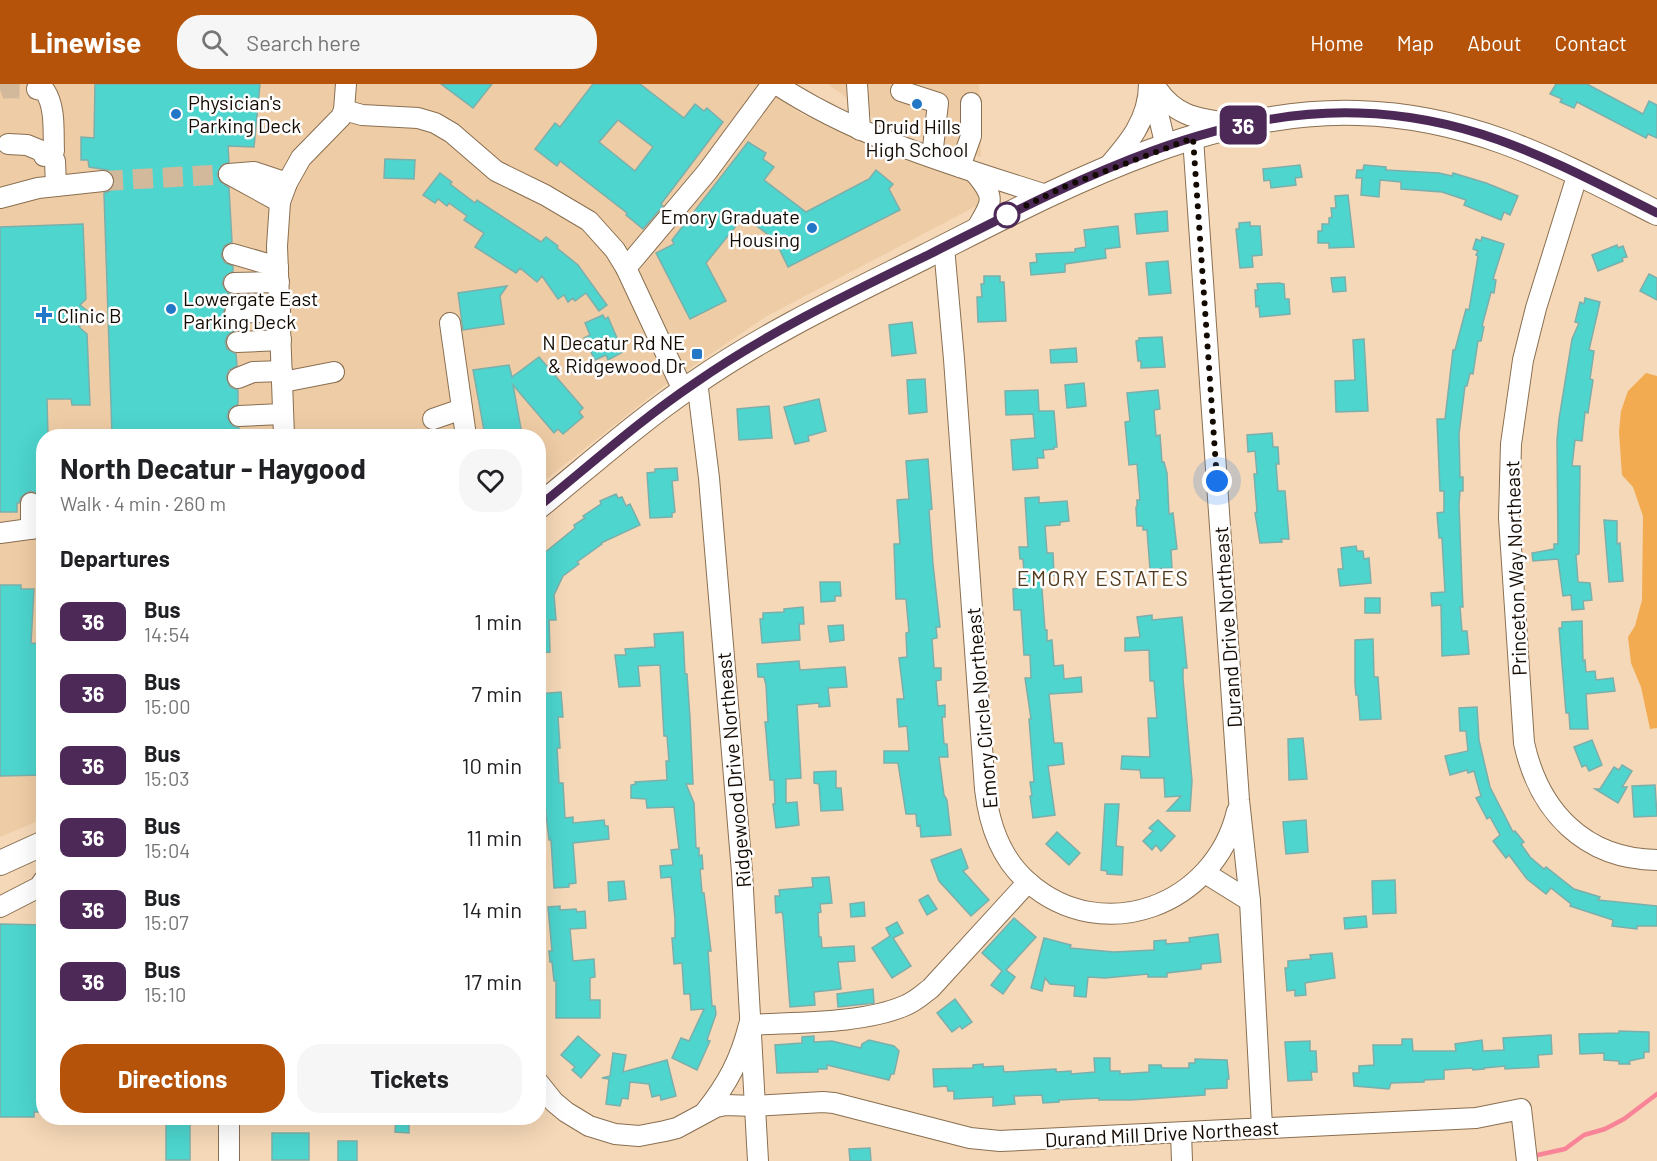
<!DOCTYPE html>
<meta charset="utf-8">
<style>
body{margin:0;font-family:Barlow,sans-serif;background:#f6f6f6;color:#202124;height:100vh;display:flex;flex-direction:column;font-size:22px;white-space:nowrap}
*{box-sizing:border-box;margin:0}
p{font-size:20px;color:#757577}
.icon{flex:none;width:33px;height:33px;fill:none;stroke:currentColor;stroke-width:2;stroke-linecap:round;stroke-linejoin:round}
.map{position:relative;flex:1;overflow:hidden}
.side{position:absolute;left:36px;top:345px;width:510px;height:696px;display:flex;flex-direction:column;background:#fff;border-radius:24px;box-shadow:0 6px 24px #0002}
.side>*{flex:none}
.badge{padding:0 12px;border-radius:9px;font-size:21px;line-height:39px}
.you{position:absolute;width:30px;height:30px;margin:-15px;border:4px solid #fff;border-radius:50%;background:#1a73e8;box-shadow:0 0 0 9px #1a73e833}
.map>.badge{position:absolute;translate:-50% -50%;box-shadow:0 0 0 3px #fff}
h2{padding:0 24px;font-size:22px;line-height:54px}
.round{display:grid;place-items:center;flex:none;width:63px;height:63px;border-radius:24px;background:#f6f6f6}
.head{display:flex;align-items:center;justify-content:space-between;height:102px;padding:0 24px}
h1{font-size:28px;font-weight:700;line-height:45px}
.cta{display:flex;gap:12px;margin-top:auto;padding:12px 24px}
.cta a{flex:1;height:69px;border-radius:24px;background:#b45309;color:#fff;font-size:24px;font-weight:700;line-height:69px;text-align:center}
.cta a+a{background:#f6f6f6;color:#202124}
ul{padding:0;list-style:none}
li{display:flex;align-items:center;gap:18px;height:72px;padding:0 24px}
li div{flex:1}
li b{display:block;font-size:22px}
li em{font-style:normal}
li .badge{min-width:66px;font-weight:700;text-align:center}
header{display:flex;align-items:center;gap:36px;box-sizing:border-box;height:84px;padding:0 30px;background:#b45309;color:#fff}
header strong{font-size:28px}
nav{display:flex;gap:33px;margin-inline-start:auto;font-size:21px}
.search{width:420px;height:54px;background:#f6f6f6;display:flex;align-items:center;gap:15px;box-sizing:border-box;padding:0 21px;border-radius:24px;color:#757577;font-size:22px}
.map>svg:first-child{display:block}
.built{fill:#eecca5}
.green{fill:#f2ab50}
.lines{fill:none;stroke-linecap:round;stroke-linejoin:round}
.stream{stroke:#f98397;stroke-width:4.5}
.building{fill:#4dd5ce;stroke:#7cafab;stroke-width:1.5;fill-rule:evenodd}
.minor-tunnel{stroke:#d3b99c;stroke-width:20;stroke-dasharray:20 10;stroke-linecap:butt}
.minor-casing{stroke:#896f51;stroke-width:22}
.major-casing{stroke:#896f51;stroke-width:26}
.minor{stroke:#fff;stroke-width:20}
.major{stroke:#fff;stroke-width:24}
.line-casing{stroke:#fff;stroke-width:14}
.line{stroke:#4d2958;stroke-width:9}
.walk{stroke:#130a02;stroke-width:6;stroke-dasharray:0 10.8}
.poi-dot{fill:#2278c6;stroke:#fefefe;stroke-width:2}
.stop-dot{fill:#fff;stroke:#4d2958;stroke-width:3}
.labels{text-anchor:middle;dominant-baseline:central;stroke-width:5;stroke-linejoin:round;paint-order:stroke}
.poi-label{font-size:20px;fill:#130a02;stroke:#fefefe;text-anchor:start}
.street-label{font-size:20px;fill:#130a02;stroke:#fefefe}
.neighbourhood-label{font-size:21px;letter-spacing:1.5px;fill:#513a1d;stroke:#fefefe}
</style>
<header>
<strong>Linewise</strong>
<div class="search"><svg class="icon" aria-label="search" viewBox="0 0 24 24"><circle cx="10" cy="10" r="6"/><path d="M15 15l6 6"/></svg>Search here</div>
<nav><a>Home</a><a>Map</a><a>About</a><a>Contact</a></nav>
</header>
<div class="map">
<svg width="1657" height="1077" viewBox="0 0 1657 1077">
<rect width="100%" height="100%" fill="#f5d8b7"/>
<g class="built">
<polygon points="0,0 760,0 801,30 890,71 1003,108 767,232 661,304 539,401 538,352 44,352 43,735 0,753"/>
<polygon points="828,0 979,0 981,73 881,39"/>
</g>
<polygon class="green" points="1646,289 1657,292 1657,644 1650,645 1641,603 1631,579 1628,553 1635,542 1642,516 1643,432 1633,403 1622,391 1619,348 1621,327 1628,307"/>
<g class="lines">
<polyline class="stream" points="1533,1072 1565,1065 1584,1051 1605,1045 1624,1035 1657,1010"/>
</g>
<g class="building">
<polygon points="95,0 260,0 254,63 228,62 229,78 222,81 217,90 220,97 229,104 232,158 224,162 221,172 225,179 233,182 233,187 224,193 222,200 228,209 234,211 234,217 225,223 223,230 229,239 235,241 235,246 227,252 225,258 227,265 236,270 237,282 229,286 226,293 230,303 238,306 238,320 229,326 227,333 233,342 239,344 240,352 112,352 104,109 110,107 114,102 115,95 108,86 89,83 88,76 81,76 81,53 94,54"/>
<polygon points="441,0 492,0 473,24"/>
<path d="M593,0H640L684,34L695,20L704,27L707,24L723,38L661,120L663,122L643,145L626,131L627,129L560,77L557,82L535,65L555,39L560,43ZM618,36L653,63L635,87L599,58Z"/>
<polygon points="1556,0 1587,0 1643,30 1649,17 1657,21 1657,54 1648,50 1646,54 1577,18 1574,24 1560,18 1562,15 1550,10"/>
<polygon points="748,58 766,69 763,75 774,83 764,96 806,128 869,95 876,86 893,100 889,105 900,126 788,183 775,156 744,132 706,179 726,217 690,235 656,169 674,160 672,156"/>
<polygon points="385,75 415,76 414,95 384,94"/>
<polygon points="1300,81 1302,93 1295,94 1296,101 1271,104 1270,96 1264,97 1263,85"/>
<polygon points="1364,81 1386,83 1386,86 1439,89 1452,92 1453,89 1486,99 1518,112 1510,131 1504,128 1501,136 1464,121 1466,116 1442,108 1401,105 1401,98 1380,96 1379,113 1361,111 1362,94 1356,94 1357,86 1363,86"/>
<polygon points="440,89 452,98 450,100 475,119 477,116 541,158 546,153 558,162 557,164 578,181 607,221 599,227 586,209 575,217 573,214 568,218 564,211 558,215 542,192 537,198 520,184 516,189 475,163 484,149 464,136 467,132 449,119 447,122 438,115 435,119 423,111"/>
<polygon points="1348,111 1354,163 1329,164 1329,159 1318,159 1318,147 1322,147 1322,140 1329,140 1329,134 1332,133 1331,124 1336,124 1335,112"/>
<polygon points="1167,127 1168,147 1137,150 1135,130"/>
<polygon points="1250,138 1250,142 1260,142 1262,171 1252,172 1253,183 1240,184 1236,145 1239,145 1239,139"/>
<polygon points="83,140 86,215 80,221 94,232 79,243 87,250 90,321 72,321 71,315 47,315 48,352 44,352 44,419 37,409 30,407 21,413 19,419 17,419 17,428 0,428 0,143"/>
<polygon points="1118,142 1120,163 1105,165 1106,174 1065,180 1065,188 1031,191 1030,179 1037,178 1036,170 1075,168 1075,165 1086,163 1084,146"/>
<polygon points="1482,153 1504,160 1493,195 1496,196 1494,209 1491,208 1489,216 1482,242 1484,243 1481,257 1478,257 1473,290 1470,289 1467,302 1465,302 1459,350 1460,393 1463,393 1463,407 1460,407 1459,421 1462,502 1463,523 1460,523 1462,547 1467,547 1469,570 1442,572 1441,521 1432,522 1431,509 1445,508 1442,454 1439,454 1437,429 1444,428 1444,407 1440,407 1437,335 1445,335 1453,266 1455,266 1466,225 1469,226 1478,172 1476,171 1478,167 1473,165 1476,155 1481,157"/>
<polygon points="1617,161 1618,164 1623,162 1627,173 1622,174 1623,177 1598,187 1592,171"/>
<polygon points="1168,177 1171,209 1149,211 1146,179"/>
<polygon points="1649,190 1657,194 1657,216 1640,207"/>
<polygon points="984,192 1000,192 1000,198 1004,198 1006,237 978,238 977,213 982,213 981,200 984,200"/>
<polygon points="1345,193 1346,207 1333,208 1331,194"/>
<polygon points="1279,199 1284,200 1285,215 1289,215 1290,230 1260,233 1259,222 1256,223 1255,206 1258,206 1257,200"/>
<polygon points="507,202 500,212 504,240 463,246 458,209"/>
<polygon points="1585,214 1600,218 1589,266 1594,267 1590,295 1593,296 1588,329 1585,328 1582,357 1575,356 1572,382 1580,382 1579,470 1576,471 1578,498 1590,499 1592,516 1583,517 1584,525 1572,526 1571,511 1563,512 1558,475 1533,477 1532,469 1554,465 1554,460 1558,460 1557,356 1559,335 1572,255 1579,239 1575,238 1580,218 1584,220"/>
<polygon points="603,231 605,235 608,233 623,268 608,276 606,271 595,276 584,254 590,251 585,239"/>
<polygon points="912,238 916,269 892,272 889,241"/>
<polygon points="1162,253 1165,283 1141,284 1141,277 1138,277 1136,257 1139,256 1139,254"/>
<polygon points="1364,255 1368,327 1336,328 1335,297 1355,296 1353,256"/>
<polygon points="1076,264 1077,278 1051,279 1050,266"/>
<polygon points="539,273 583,324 579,328 583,333 563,350 558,345 554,349 513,301 522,350 485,352 473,286 509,281 512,293"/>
<polygon points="925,295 927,328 909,330 907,296"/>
<polygon points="1084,299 1086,322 1067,324 1065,301"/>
<polygon points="1038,306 1039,327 1054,327 1057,363 1054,363 1054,365 1043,366 1044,374 1037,374 1038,384 1013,386 1011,356 1035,354 1033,330 1006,331 1005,307"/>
<polygon points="1158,306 1160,325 1154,326 1156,352 1160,351 1162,378 1164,378 1167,389 1169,430 1173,429 1177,465 1171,466 1172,484 1150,485 1147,446 1143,446 1143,442 1137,442 1136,423 1137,422 1137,416 1140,416 1137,380 1129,381 1125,338 1130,337 1127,309"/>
<polygon points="819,315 826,347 808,352 809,357 795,360 784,323"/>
<polygon points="769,322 772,354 739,356 737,325"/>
<polygon points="1272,349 1273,363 1278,363 1279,380 1276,380 1278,407 1285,407 1289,455 1281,455 1282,458 1260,459 1255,429 1257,428 1254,390 1257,390 1255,367 1248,368 1247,351"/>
<polygon points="928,375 932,425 929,426 933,480 940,543 936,543 937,554 932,555 934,584 941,584 941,596 936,597 938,622 945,621 945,633 942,633 944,660 947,660 948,673 939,673 944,711 947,716 951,751 921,753 920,741 917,742 916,730 906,730 898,679 884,679 884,667 909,667 907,642 899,643 897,615 904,615 899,574 907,573 906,549 909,548 906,515 896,515 894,460 900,460 897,416 909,415 906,377"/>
<polygon points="677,384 678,396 672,397 675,428 672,429 672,433 650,434 647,389 655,388 655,385"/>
<polygon points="616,410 618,414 622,413 626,422 630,420 640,441 601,459 602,460 577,478 579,480 563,492 554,511 556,536 549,536 550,568 538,569 538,520 541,519 538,500 538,474 575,444 574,441 585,434 583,432 601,420 600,417"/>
<polygon points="1039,413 1039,419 1067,417 1069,437 1060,438 1060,441 1045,442 1047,469 1053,469 1054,491 1041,492 1045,546 1047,546 1047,557 1052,556 1054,582 1063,581 1064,595 1081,593 1082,608 1049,610 1054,659 1062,659 1064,680 1048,682 1055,731 1033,734 1030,712 1032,712 1030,698 1034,698 1029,635 1031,635 1025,594 1031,594 1030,571 1024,571 1021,526 1014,526 1013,505 1025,503 1023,475 1020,475 1019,463 1028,463 1025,414"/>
<polygon points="1604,436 1617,437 1617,460 1620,459 1623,497 1609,498"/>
<polygon points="1356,462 1357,467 1363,467 1364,475 1369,474 1371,499 1340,502 1338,485 1343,485 1341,464"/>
<polygon points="820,498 840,498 841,512 835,512 835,517 821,518"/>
<polygon points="0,501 21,501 21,505 34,505 31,559 44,560 44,691 0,692"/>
<rect x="1365" y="514" width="15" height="15"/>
<polygon points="803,523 804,540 799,540 800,556 762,559 760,535 763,535 763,529 784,528 784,525"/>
<polygon points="1152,531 1152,536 1182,533 1187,584 1183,584 1183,595 1192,697 1190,727 1167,727 1181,712 1165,713 1164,694 1141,694 1140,686 1121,685 1122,672 1150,673 1148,634 1157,634 1154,597 1150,597 1149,566 1125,567 1125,554 1140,553 1137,533"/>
<polygon points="1582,537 1583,577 1585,576 1586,588 1595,587 1596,596 1613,594 1615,607 1586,610 1588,645 1570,645 1569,629 1566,629 1559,544 1562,544 1562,538"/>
<polygon points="843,541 844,556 830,558 828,542"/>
<polygon points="683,548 685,590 687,590 690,634 693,700 686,700 694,719 696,764 699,764 699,772 702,771 703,785 700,785 702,809 704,809 711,867 708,867 712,922 715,922 716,930 707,956 710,957 697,986 672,974 681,954 689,957 704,925 691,926 690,910 684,910 682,879 674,880 672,854 675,854 675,835 671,793 661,794 660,782 673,781 671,766 679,765 674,723 647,724 646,715 631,714 631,701 636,700 635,698 667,696 666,677 669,677 667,652 664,652 660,581 638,582 640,602 619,603 615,571 626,571 625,565 655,563 654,550"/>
<polygon points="1373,555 1374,593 1378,593 1381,635 1360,636 1358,611 1356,611 1355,600 1355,556"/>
<polygon points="799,577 800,586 845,583 847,603 828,604 830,622 819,623 819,619 797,621 801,694 786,695 786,719 797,718 799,741 776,744 773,720 775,720 774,696 770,696 766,648 765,638 768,638 766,601 764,593 758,593 757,580"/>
<polygon points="561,608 563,633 558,633 560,664 557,664 559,699 563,699 565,734 573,733 573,739 604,736 605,742 608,742 609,755 573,759 576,799 569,800 569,803 554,804 551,756 549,756 545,721 540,721 538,610"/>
<polygon points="1477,623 1479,656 1490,703 1513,748 1515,747 1524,758 1521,760 1530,773 1544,785 1546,783 1574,805 1600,813 1598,816 1657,822 1657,842 1637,842 1637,845 1612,842 1613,836 1570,822 1571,820 1551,804 1546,810 1527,795 1509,771 1506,774 1493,757 1500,751 1490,733 1487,735 1476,714 1481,712 1474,687 1468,689 1467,686 1450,691 1445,672 1468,667 1466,647 1460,647 1459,624"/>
<polygon points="1303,654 1307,695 1289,696 1288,655"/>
<polygon points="1592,656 1602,681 1589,687 1586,681 1582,683 1574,663"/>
<polygon points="1622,681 1632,687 1622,703 1627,703 1618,719 1595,705 1600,705 1614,683 1619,686"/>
<polygon points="836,687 836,704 841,704 843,726 821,727 819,700 814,699 814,688"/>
<polygon points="1655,701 1657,732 1634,733 1632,702"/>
<polygon points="1105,720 1119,720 1116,762 1123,763 1122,791 1107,790 1107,787 1101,786"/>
<polygon points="1158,736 1175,752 1161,767 1156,761 1152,766 1143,757 1153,747 1149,744"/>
<polygon points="1306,736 1308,768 1286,770 1283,738"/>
<polygon points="1057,748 1080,769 1069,781 1046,760"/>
<polygon points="961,765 968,784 963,787 989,816 971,832 939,797 931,776"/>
<polygon points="829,793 832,819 820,820 821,828 818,829 819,853 821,853 822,864 854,862 855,877 838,878 841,905 814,908 815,921 790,923 783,832 782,828 776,829 775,812 780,812 779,806 813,803 812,794"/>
<polygon points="1395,796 1396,829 1373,830 1372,797"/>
<polygon points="624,797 626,815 609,817 608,798"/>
<polygon points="928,811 937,825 927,831 919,816"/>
<polygon points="864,818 865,832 851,833 850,820"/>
<polygon points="560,822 560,826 576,825 577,828 585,827 586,844 570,845 573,877 594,875 595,893 590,894 590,916 600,916 600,934 556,934 556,897 554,897 552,878 550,878 549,867 552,867 548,823"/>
<polygon points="1366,832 1367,843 1345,845 1344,834"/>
<polygon points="1014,834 1036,853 1006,886 1015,893 1003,910 991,901 1002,887 982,869"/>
<polygon points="897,838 903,849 893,854 911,882 892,894 872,864 890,852 886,844"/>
<polygon points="0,840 44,841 44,1028 34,1028 34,1033 0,1033"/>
<polygon points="1218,850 1221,878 1201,880 1201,885 1167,889 1167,893 1148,893 1148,890 1105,894 1088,893 1086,913 1074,912 1075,902 1050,900 1045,894 1042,907 1031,904 1044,854 1071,861 1070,864 1114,868 1154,866 1154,857 1166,856 1166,860 1190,858 1189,854"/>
<polygon points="1332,869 1335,894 1305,899 1306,911 1295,912 1295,906 1287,907 1285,884 1288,884 1288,877 1311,875 1310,871"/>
<polygon points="873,905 874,919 838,923 837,910"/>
<polygon points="955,915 972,938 962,945 960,942 952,948 937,929"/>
<polygon points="1619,947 1649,948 1649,968 1644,968 1644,974 1629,977 1630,980 1619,980 1619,977 1604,976 1604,969 1580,970 1579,950 1619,949"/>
<polygon points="1551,951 1552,970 1538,971 1539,983 1505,985 1505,982 1484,984 1484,985 1473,986 1472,984 1444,986 1444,995 1424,996 1424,998 1391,999 1389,1005 1354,1002 1353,989 1359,989 1359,982 1374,981 1373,961 1402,961 1402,955 1412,955 1413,967 1456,967 1455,960 1482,956 1483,967 1504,966 1503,954"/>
<polygon points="578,952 600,971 581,994 572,986 575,983 561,971"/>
<polygon points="814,952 814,958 832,957 861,964 862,960 869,956 894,962 899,967 894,990 891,990 889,996 827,981 827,985 818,985 818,988 777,989 775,961 802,959 802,953"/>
<polygon points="1310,957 1310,967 1316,967 1317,988 1311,988 1312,996 1288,997 1285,958"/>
<polygon points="613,969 626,971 623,988 667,976 676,1012 661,1016 660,1011 652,1013 649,1000 630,998 628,1015 622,1014 620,1022 606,1020 609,995 602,994 610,992"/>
<polygon points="1094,974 1110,974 1110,987 1120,987 1120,990 1149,988 1149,981 1161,981 1162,984 1189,984 1189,979 1195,979 1195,975 1227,976 1229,995 1227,995 1227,1004 1205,1005 1205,1011 1131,1016 1099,1016 1099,1014 1059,1016 1059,1018 1043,1019 1042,1011 1014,1012 1015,1020 993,1022 993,1013 954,1015 954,1007 948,1007 947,1002 934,1003 933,985 973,984 973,981 983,980 983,983 1003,982 1004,988 1056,985 1056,988 1071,987 1071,990 1095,988"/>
<rect x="166" y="1034" width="24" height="42"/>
<polygon points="396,1034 409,1034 409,1049 395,1048"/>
<rect x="272" y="1049" width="37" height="27"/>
<rect x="338" y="1057" width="19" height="20"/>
<polygon points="870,1064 871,1077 850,1077 849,1065"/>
</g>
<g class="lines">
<g class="minor-tunnel">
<polyline points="0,6 5,4 37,5"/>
<polyline points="103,97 229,90"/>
</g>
<g class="minor-casing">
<g id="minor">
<path d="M776,0C858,54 953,81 1046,111"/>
<polyline points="857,0 860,46"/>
<path d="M1154,0C1174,34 1200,35 1235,40"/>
<polyline points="1152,4 1166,63"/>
<path d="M37,5L45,7C56,24 53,48 54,67"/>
<polyline points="901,7 938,19 932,73"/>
<polyline points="344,26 362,31 418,34 435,39 452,49 496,87 545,111 589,137 615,166 626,184 683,306"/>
<polyline points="1193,54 1239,716 1250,817 1262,1043"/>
<polyline points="8,60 27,61 44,68 44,72"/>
<polyline points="55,77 56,102"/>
<polyline points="960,83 971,52 971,19"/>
<path d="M1105,86C1128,60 1149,36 1149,0"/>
<path d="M1578,89L1536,224L1523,276L1511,360L1509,434L1524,659C1539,727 1584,775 1657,776"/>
<polyline points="229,90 254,88 287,99"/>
<polyline points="229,90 280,118"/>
<polyline points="0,114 38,104 103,97"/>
<path d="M975,147C991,119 998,116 975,89"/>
<path d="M944,163L954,275L985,705C989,740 1000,774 1028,798C1103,864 1215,821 1237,727"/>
<polyline points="233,170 278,183"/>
<polyline points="626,184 707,88 772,0"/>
<polyline points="234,199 279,198"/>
<polyline points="235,229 280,227"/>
<polyline points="450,239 466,352"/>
<polyline points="237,258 281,256"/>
<polyline points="238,294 253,288 282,287"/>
<polyline points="697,297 709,394 742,788 758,1077"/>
<polyline points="283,298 334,288"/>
<polyline points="239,332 283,330"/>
<polyline points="433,335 462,325"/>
<polyline points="284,352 277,162 280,118 287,99 301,74 341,33 344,26 346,0"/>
<polyline points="31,419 31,445"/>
<polyline points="0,449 44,443"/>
<polyline points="1205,789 1250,817"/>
<polyline points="0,823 39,803 44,796"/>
<polyline points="538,998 554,1018 566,1028 589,1042 615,1050 639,1052 665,1047 677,1044 716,1023 726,1021 754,1022 823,1018 834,1019 970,1054 1000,1057 1476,1034 1521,1025 1527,1077"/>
<path d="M705,1028C727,1000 740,977 749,941C795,938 862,940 904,922C915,918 922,911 931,904L1028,798"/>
<polyline points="1181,1049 1182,1077"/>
<polyline points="229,1077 229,1034"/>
</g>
</g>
<g class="major-casing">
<g id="major">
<path d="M538,423C590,381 640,336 695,299C767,249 846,212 924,173C1057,106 1205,24 1358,29C1473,32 1558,79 1657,129"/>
<polyline points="0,779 44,759"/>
</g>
</g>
<use href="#minor" class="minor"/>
<use href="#major" class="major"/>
</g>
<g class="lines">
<g class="line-casing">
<path id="line" d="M538,423C590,381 640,336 695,299C768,248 850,209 930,170C1062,104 1207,24 1358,29C1475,32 1556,79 1657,129"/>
</g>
<use href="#line" class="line"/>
<polyline class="walk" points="1007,131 1066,102 1193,54 1217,397"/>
</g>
<g class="poi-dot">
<circle cx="917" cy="20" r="6"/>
<circle cx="176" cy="30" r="6"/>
<circle cx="812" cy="144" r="6"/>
<circle cx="171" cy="225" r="6"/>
<path d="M41 222h6v6h6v6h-6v6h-6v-6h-6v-6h6z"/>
<rect x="691" y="264" width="12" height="12" rx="3"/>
</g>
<circle class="stop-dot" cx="1007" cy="131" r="12"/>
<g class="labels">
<g class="poi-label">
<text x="188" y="18">Physician's<tspan x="188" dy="23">Parking Deck</tspan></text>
<text x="917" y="42" text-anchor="middle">Druid Hills<tspan x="917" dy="23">High School</tspan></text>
<text x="800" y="132" text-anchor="end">Emory Graduate<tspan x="800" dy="23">Housing</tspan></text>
<text x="183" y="214">Lowergate East<tspan x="183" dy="23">Parking Deck</tspan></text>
<text x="57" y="231">Clinic B</text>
<text x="685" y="258" text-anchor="end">N Decatur Rd NE<tspan x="685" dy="23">&amp; Ridgewood Dr</tspan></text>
</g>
<g class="street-label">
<text transform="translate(1515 484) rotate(-92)">Princeton Way Northeast</text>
<text transform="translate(1227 543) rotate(-94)">Durand Drive Northeast</text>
<text transform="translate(981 624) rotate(-95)">Emory Circle Northeast</text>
<text transform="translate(733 686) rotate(-95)">Ridgewood Drive Northeast</text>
<text transform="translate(1162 1049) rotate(-3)">Durand Mill Drive Northeast</text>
</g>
<g class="neighbourhood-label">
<text x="1103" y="493">EMORY ESTATES</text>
</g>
</g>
</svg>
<div class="you" style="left:1217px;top:397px"></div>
<b class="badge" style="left:1243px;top:41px;background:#4d2958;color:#fff">36</b>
<section class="side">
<div class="head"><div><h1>North Decatur - Haygood</h1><p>Walk · 4 min · 260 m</p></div><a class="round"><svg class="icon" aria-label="heart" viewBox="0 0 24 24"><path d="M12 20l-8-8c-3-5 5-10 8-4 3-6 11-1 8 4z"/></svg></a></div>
<h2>Departures</h2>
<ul>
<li><span class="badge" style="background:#4d2958;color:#fff">36</span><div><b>Bus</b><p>14:54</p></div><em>1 min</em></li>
<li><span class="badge" style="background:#4d2958;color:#fff">36</span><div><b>Bus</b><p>15:00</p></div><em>7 min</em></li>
<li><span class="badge" style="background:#4d2958;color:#fff">36</span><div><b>Bus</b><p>15:03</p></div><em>10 min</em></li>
<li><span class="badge" style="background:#4d2958;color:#fff">36</span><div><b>Bus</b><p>15:04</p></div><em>11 min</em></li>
<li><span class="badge" style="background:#4d2958;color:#fff">36</span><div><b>Bus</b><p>15:07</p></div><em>14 min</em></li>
<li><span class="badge" style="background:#4d2958;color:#fff">36</span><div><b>Bus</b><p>15:10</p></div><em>17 min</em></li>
</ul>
<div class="cta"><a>Directions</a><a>Tickets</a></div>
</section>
</div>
